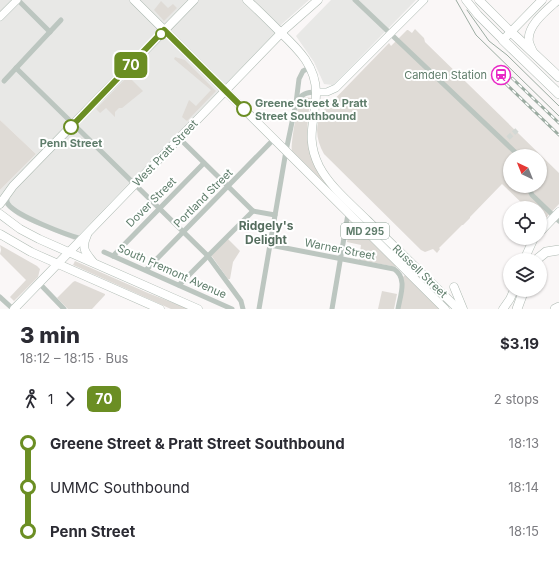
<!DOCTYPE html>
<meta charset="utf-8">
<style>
body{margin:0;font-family:Inter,sans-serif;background:#f7f7f7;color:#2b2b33;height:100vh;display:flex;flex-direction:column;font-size:15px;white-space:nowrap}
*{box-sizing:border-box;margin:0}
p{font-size:13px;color:#7c7c81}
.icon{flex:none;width:22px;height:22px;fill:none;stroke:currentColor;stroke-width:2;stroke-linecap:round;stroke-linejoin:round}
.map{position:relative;height:309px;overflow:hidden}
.drawer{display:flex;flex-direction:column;background:#fff;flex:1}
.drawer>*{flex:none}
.badge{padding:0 8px;border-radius:6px;font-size:14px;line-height:26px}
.needle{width:26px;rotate:317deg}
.tools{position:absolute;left:503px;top:149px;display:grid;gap:8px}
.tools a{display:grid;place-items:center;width:44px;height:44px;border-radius:50%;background:#fff;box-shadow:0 1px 3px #0004;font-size:20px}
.map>.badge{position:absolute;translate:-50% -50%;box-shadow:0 0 0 2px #fff}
.legs{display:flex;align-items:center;gap:6px;height:44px;padding:0 20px;font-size:13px}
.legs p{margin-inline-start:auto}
.overview{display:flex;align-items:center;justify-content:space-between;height:68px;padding:0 20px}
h1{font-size:22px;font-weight:800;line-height:30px}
ul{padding:0 20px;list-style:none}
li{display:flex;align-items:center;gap:14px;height:44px;font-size:15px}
li i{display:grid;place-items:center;width:6px;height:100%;margin:0 5px;background:currentColor}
li i::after{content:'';width:10px;height:10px;margin:-5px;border:3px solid;border-radius:50%;background:#fff}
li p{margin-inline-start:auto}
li:first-child i{background:linear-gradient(#0000 50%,currentColor 0)}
li:last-child i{background:linear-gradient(currentColor 50%,#0000 0)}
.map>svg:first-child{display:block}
.built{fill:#e8e8e6}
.green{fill:#dfdbd6;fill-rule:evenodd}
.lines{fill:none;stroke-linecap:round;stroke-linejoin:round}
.street-tunnel{stroke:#d3d8d4;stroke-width:5;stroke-dasharray:5 2.5;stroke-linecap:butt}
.secondary-casing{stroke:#aebbb3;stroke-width:8}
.primary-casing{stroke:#aebab2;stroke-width:9}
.highway-casing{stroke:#aeb9b2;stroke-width:10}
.street{stroke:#bcc6c0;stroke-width:5}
.secondary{stroke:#fff;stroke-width:7}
.primary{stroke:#fff;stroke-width:8}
.highway{stroke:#fff;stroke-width:9}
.tram{stroke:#9caca2;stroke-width:1}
.rail-casing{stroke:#9caca2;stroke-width:3}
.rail{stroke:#fff;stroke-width:1.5;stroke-dasharray:4.5;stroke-linecap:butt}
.line-1-casing{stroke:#fff;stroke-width:9}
.line-1{stroke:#6b8e23;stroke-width:6}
.stop-1-dot{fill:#fff;stroke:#6b8e23;stroke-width:2}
.labels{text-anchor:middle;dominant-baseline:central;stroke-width:4;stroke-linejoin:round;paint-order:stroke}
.shield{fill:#fff;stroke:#8fa497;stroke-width:1}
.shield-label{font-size:10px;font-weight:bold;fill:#5f7d6b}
.poi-label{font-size:11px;fill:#5f7d6b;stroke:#fff;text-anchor:end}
.stop-label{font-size:11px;font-weight:bold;fill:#5f7d6b;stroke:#fff;text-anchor:start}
.street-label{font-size:11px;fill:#5f7d6b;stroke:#fff}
.neighbourhood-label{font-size:12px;font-weight:bold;fill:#566e5f;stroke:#fff}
</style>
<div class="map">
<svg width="559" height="309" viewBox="0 0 559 309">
<rect width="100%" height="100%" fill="#faf7f7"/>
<g class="built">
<polygon points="0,0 309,0 282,24 273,35 74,240 28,221 18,216 0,201 0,190 36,154 0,120"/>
<polygon points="331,0 416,0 333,85 324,84 314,62 296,36"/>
</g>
<g class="green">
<polygon points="161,1 168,8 173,4 177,8 164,21 154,10"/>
<path d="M415,29L424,38L425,42L559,173V204L542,222L540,220V208H527L502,184L470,217V218L463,225H462L439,248L440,249L437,253L433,249L425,252L421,250L324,154C316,140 314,125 323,111L389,43L391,46L407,30H408L412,33ZM510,156H540V186H510Z"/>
<polygon points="175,57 185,60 216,91 187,121 182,117 189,100 196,106 211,90 174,59"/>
<polygon points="128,76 143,91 122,108 119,108 115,112 115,117 106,108 100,113 96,109"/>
<path d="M303,97L311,98C305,130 305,151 323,180L425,282L423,283L292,152C290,147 297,109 299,102C301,99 301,99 303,97Z"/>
<polygon points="0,120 36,154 0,190"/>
<polygon points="351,223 352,223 397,267 359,260 361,245 347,242"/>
<polygon points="227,238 240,251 233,262 230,279 228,279 211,255"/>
<polygon points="0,245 37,266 40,269 38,277 14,301 10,297 26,280 0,254 1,250"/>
<polygon points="75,261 148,293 189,309 171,309 73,265"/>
<polygon points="405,275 439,309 400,309 404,283 403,277"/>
<polygon points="75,281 105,294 105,295 92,309 68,309 57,298 73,282"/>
<polygon points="382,291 397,294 394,309 378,309"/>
</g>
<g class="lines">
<polyline class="street-tunnel" points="508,138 517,130"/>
<g class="secondary-casing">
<g id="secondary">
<polyline points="0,17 17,0"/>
<polyline points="316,92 327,92 336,88 424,0"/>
</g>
</g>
<g class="primary-casing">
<g id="primary">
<polyline points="134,0 445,309"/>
<path d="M247,0C258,10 268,20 278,30C297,48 317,66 316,95C315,123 305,137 319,166C330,187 351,204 367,220C398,250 428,279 458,309"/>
<polyline points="466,0 478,15 503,40 542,0"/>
<polyline points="479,0 511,32"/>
<path d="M533,52C532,49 530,46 529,42C526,26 547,10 558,0"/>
<polyline points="0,204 13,186 194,0"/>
<polyline points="0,214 20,229 39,239 198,309"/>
<polyline points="540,232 559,212"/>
<polyline points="0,234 31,252 160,309"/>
<path d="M87,235C81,248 85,252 93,262"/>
<polyline points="524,260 534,238"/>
<polyline points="454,287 463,309"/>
<polyline points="14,309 285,29 318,0"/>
<polyline points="503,309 510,299 514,290"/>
</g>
</g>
<g class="highway-casing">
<g id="highway">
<polyline points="511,32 559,77"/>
<polyline points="503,40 559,94"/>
<polyline points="536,260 546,252 559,250"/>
<polyline points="517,309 524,290"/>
<polyline points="555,309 559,307"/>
</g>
</g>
<g class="street">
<polyline points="18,0 50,32"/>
<polyline points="355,0 515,152 516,156"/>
<polyline points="16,68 208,256 241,301 243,309"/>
<polyline points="4,81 61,20"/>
<path d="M297,102C301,94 307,92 316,92"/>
<polyline points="179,138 253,211 275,215"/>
<polyline points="528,186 532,195 559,221"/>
<path d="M7,195C7,199 6,201 8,204C16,216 67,235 82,239"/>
<path d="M270,245L394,269C408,278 400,296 398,309"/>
<polyline points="104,252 232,309"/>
<polyline points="113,256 204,163"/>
<polyline points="146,270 274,139"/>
<polyline points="39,283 64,309"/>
<polyline points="179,285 253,211"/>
<polyline points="0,297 13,309"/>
<polyline points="259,309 286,151 296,103 299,79 303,71 311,67"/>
<polyline points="332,309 348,214"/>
</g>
<use href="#secondary" class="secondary"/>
<use href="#primary" class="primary"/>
<use href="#highway" class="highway"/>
<g class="tram">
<polyline points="456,0 476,35 559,116"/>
<polyline points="467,10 489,41 507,55 559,106"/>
</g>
<g class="rail-casing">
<g id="rail">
<polyline points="512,78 559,123"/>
<polyline points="506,84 559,135"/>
</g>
</g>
<use href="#rail" class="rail"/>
</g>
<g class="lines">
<g class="line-1-casing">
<polyline id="line-1" points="71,127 164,30 244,109"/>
</g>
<use href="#line-1" class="line-1"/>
</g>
<defs>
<g id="station-ring" transform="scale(1)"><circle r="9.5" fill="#fff" stroke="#e928c6" stroke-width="1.5"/><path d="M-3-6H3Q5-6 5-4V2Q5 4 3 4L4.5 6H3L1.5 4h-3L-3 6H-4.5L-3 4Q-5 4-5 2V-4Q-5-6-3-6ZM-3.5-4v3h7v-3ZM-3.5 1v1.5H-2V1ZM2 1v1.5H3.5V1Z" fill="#e928c6"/></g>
</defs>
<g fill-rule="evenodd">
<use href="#station-ring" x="501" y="75"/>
</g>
<g class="stop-1-dot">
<circle cx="161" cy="34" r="5"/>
<circle cx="244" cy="109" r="7"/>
<circle cx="71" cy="127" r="7"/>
</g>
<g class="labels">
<rect class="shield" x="341" y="223" width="48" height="16" rx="3"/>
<g class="shield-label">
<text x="365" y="231">MD 295</text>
</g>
<g class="poi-label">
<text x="487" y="75">Camden Station</text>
</g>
<g class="stop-label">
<text x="255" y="103">Greene Street &amp; Pratt<tspan x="255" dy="13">Street Southbound</tspan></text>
<text x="71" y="143" text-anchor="middle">Penn Street</text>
</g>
<g class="street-label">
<text transform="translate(165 153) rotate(-46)">West Pratt Street</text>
<text transform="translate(203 198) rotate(-45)">Portland Street</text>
<text transform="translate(151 202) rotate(-45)">Dover Street</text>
<text transform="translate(340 249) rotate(11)">Warner Street</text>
<text transform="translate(172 271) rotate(24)">South Fremont Avenue</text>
<text transform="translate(420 271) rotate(44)">Russell Street</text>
</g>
<g class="neighbourhood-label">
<text x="266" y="225">Ridgely's<tspan x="266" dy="14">Delight</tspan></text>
</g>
</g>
</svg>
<div class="tools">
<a><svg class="needle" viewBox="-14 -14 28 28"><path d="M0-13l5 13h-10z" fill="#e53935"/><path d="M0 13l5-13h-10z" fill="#7c7c81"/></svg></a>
<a><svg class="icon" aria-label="locate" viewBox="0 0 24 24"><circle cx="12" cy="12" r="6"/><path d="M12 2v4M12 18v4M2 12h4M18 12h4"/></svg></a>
<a><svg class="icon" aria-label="layers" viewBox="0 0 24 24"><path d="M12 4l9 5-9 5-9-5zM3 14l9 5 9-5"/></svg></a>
</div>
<b class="badge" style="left:131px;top:65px;background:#6b8e23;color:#fff">70</b>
</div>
<section class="drawer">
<div class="overview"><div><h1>3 min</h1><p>18:12 – 18:15 · Bus</p></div><b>$3.19</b></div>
<div class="legs"><svg class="icon" aria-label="walk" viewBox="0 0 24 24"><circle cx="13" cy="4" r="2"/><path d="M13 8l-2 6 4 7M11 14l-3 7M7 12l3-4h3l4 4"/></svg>1<svg class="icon" aria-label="forward" viewBox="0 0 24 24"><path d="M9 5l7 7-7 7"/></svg><b class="badge" style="background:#6b8e23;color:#fff">70</b><p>2 stops</p></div>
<ul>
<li><i style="color:#6b8e23"></i><b>Greene Street &amp; Pratt Street Southbound</b><p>18:13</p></li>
<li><i style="color:#6b8e23"></i><span>UMMC Southbound</span><p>18:14</p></li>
<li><i style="color:#6b8e23"></i><b>Penn Street</b><p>18:15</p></li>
</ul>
</section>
